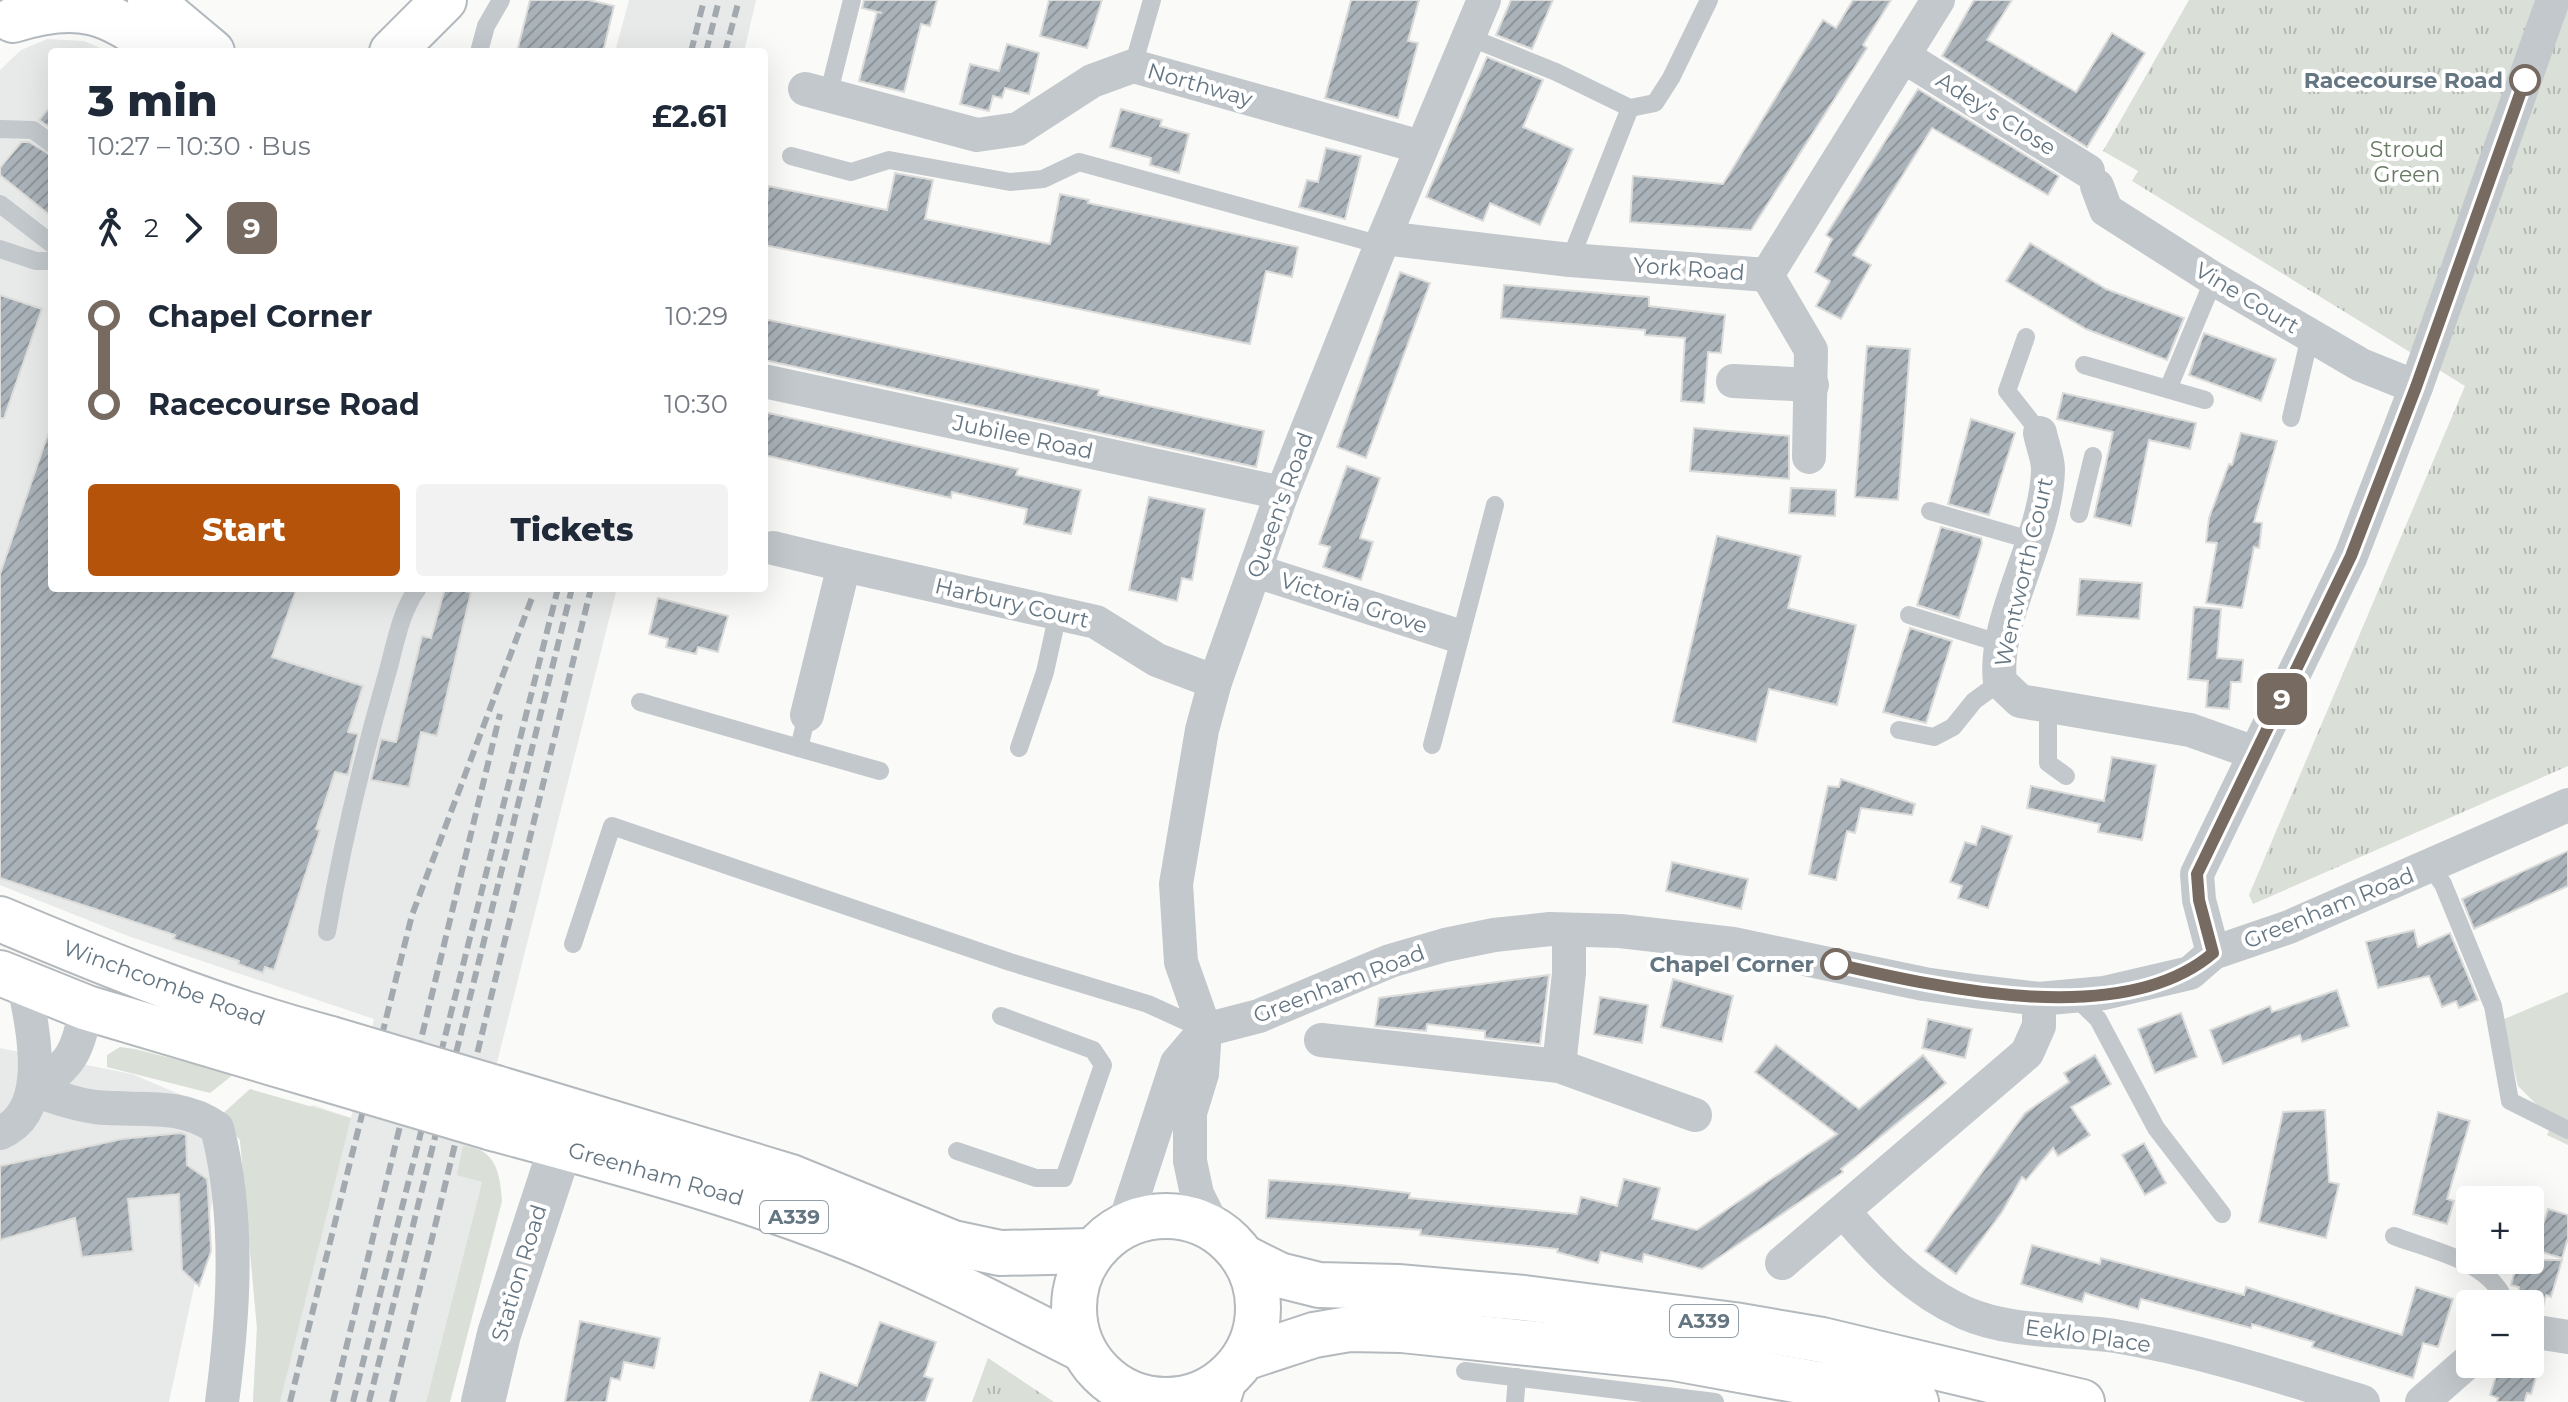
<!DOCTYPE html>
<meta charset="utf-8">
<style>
body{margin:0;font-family:Montserrat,sans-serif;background:#f2f2f3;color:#1f2937;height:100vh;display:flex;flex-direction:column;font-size:30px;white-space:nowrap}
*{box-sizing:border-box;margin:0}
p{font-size:26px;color:#747a83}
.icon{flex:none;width:44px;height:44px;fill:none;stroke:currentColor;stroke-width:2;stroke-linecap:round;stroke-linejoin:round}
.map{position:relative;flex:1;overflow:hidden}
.side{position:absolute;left:48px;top:48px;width:720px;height:544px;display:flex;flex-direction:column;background:#fff;border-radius:8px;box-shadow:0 8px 32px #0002}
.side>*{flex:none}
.badge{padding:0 16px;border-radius:12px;font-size:28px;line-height:52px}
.tools{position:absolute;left:2456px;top:1186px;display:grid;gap:16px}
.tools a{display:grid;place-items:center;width:88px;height:88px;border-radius:8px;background:#fff;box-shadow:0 8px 32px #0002;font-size:40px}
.map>.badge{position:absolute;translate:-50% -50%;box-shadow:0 0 0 4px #fff}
.legs{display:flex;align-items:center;gap:12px;height:88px;padding:0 40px;font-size:26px}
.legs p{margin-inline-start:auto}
.head{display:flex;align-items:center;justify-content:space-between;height:136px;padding:0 40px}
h1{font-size:44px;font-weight:800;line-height:60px}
.primary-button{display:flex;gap:16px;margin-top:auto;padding:16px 40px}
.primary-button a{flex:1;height:92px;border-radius:8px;background:#b45309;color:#fff;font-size:32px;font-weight:800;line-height:92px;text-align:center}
.primary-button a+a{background:#f2f2f3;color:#1f2937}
ul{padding:0 40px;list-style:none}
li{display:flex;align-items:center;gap:28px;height:88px;font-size:30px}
li i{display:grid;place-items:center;width:12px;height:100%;margin:0 10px;background:currentColor}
li i::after{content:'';width:20px;height:20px;margin:-10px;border:6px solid;border-radius:50%;background:#fff}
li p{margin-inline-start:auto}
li:first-child i{background:linear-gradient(#0000 50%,currentColor 0)}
li:last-child i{background:linear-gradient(currentColor 50%,#0000 0)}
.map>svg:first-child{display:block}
.built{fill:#e8e9e9}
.green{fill:#dadfd7}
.park{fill:url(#park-tufts)}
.building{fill:url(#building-hatch);stroke:#dcdcda;stroke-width:2}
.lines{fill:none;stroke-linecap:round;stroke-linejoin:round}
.secondary-casing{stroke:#b3babf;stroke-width:48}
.primary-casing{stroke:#b5babe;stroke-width:48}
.trunk-casing{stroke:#b4b9bd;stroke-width:48}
.service{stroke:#c3c8cc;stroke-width:18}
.minor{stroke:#c3c8cc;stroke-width:34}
.tertiary{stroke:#c3c8cc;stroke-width:44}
.secondary{stroke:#fff;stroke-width:44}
.primary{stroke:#fff;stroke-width:44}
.trunk{stroke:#fff;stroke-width:44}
.rail{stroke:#a2aab0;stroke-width:6;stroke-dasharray:12 6;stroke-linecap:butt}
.trunk-bridge-casing{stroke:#b4b9bd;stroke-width:48;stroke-linecap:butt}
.trunk-bridge{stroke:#fff;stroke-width:44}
.line-1-casing{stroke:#fff;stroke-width:18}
.line-1{stroke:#766a61;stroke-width:12}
.stop-1-dot{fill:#fff;stroke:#766a61;stroke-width:4}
.labels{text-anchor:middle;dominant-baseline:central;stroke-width:8;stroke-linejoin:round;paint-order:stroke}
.shield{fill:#fff;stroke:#939fa8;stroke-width:2}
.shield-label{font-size:20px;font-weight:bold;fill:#657683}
.stop-label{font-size:22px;font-weight:bold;fill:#657683;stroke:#fff;text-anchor:end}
.street-label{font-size:22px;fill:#657683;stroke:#fff}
.park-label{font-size:22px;fill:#687a64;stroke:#fff}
</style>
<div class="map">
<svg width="2568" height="1402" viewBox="0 0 2568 1402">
<defs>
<pattern id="park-tufts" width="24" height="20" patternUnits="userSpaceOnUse" patternTransform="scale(2)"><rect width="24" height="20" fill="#dadfd7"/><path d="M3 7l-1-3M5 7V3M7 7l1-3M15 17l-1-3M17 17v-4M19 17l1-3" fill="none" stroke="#b4b9b4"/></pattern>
<pattern id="building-hatch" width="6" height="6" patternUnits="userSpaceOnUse" patternTransform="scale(2)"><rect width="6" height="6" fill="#aab3b9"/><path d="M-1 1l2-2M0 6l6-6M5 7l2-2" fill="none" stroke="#8e969c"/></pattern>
</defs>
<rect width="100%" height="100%" fill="#fafaf8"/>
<g class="built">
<polygon points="629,0 756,0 744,52 615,52"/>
<polygon points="47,39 84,41 109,52 52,52 52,588 617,588 468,1177 482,1182 426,1402 253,1402 257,1328 240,1139 313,1105 351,1118 374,1019 128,936 0,885 0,70 21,50"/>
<polygon points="0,1048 132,1074 231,1116 169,1402 0,1402"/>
</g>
<g class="green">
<polygon points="2568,992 2568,1145 2547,1135 2553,1121 2518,1086 2502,1020"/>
<polygon points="120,1047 135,1049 234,1074 210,1093 107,1067 107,1055"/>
<polygon points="250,1089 351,1118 280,1402 253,1402 257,1328 240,1140 219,1117"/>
<path d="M463,1146C496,1148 500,1173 502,1201L450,1402H426L482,1182L457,1175Z"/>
</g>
<g class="park">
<polygon points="2189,0 2568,0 2568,766 2253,904 2249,895 2465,386 2132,181 2138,171 2103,151"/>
<polygon points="988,1358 1054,1402 972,1402"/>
</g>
<g class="building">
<polygon points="530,0 589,0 614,6 603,52 517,52"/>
<polygon points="864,0 937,0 930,26 921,24 904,92 859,81 877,12 882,13 862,8"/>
<polygon points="1049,0 1102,0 1087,48 1040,36"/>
<polygon points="1351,0 1419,0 1408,41 1418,43 1398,118 1325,98"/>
<polygon points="1511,0 1553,0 1532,49 1496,35"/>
<polygon points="1853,0 1891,0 1863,45 1867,48 1751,230 1630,222 1633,176 1723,184 1823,20 1836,28"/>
<polygon points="1974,0 2012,0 1987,40 2076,92 2112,33 2145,53 2087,147 1942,56"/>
<polygon points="1007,44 1039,53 1029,94 1005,88 1002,98 993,96 989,111 960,104 970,64 999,71"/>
<polygon points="1487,57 1543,80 1523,127 1573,149 1540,225 1490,203 1483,221 1426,197"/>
<polygon points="1918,89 2059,176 2048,195 1932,128 1853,255 1871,265 1841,319 1816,306 1830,281 1815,272 1832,239 1826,235"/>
<polygon points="52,104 52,129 39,120"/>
<polygon points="1121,109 1162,120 1160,126 1189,134 1179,173 1150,165 1151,158 1110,147"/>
<polygon points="21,142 29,142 52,156 52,217 0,175 0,168"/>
<polygon points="1326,148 1361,156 1345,219 1299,207 1307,180 1318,182"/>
<polygon points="895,173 933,180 925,219 1050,244 1060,194 1089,200 1088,203 1298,247 1292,277 1266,271 1250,344 764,245 768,186 887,210"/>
<polygon points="2030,243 2106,289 2184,318 2167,360 2086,329 2006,281"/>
<polygon points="1400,272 1430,283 1366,458 1337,447"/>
<polygon points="1504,285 1649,297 1649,306 1725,315 1721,353 1708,352 1704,403 1681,401 1685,338 1645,335 1645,330 1501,318"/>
<polygon points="0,295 42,309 4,418 0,418"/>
<polygon points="764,319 1099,390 1098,395 1264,431 1256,467 764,360"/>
<polygon points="2204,333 2276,359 2261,401 2189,375"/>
<polygon points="1867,346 1910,349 1898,500 1855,497"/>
<polygon points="2063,393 2196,423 2190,449 2149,440 2131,526 2094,517 2113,432 2057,419"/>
<polygon points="764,412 1018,469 1016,475 1081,490 1071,534 1024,524 1027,509 952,492 951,498 764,455"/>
<polygon points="1971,419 2015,433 1989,515 1948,504"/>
<polygon points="1694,428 1789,436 1789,479 1690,471"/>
<polygon points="2241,433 2277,441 2254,522 2262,523 2259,548 2254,547 2242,608 2206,603 2217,543 2206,542 2209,518 2229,464 2232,465"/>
<polygon points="48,434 52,435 52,588 297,588 272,657 363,686 348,732 358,734 348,775 335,772 316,829 320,830 274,970 265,967 263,973 238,964 239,961 173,939 175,935 0,878 0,574"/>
<polygon points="1347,466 1380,478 1360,538 1373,542 1361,580 1323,567 1330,547 1319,544"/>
<polygon points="1791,488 1836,490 1835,516 1789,513"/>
<polygon points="1149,497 1205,509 1192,580 1182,578 1177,601 1129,590"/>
<polygon points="1941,527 1981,538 1982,543 1959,618 1917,605"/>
<polygon points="1717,536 1801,556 1788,608 1856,625 1837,705 1769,689 1756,742 1673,722"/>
<polygon points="2080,579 2142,583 2139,619 2077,615"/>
<polygon points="445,588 471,592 437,736 421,732 409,787 371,780 381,739 396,742 422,636 431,638"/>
<polygon points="658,598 728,616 718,652 698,647 696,654 666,647 668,639 649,634"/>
<polygon points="2194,607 2221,609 2217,658 2243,660 2241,682 2231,682 2229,709 2206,707 2208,681 2188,679"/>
<polygon points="1910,628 1952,641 1926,723 1883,712"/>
<polygon points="2112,757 2156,765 2142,840 2098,832 2100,824 2027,808 2031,786 2104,801"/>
<polygon points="1841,779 1915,804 1912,815 1861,808 1855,833 1847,831 1836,880 1809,874 1828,786 1839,787"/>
<polygon points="1982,826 2012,836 1988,908 1958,898 1962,886 1950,882 1965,842 1976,845"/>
<polygon points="2568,851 2568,886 2474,929 2462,899"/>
<polygon points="1672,862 1748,879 1741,909 1666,891"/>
<polygon points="2414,930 2418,947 2450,933 2478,1000 2459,1008 2456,1001 2442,1007 2429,976 2378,988 2366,942"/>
<polygon points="1549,975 1540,1044 1485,1038 1485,1031 1427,1024 1426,1031 1375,1026 1379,998"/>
<polygon points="1673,979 1733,996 1722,1042 1661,1027"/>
<polygon points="2337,990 2349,1026 2302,1042 2300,1035 2223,1064 2210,1030 2270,1006 2272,1012"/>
<polygon points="1600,997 1648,1005 1642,1043 1594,1034"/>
<polygon points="2181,1013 2197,1057 2155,1073 2138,1029"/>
<polygon points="1928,1019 1972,1029 1965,1058 1922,1048"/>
<polygon points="1776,1045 1859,1109 1923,1055 1946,1083 1841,1169 1843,1172 1702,1269 1644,1254 1642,1262 1601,1252 1598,1263 1557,1252 1558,1249 1420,1235 1421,1230 1266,1218 1269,1180 1341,1185 1410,1193 1409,1198 1577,1214 1581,1197 1617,1206 1624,1179 1660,1188 1652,1219 1697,1230 1837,1134 1755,1072"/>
<polygon points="2095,1055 2111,1084 2071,1107 2090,1135 2058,1156 2053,1148 2026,1180 2022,1177 2002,1212 1956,1274 1925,1251 2025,1113 2069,1082 2064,1073"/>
<polygon points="2325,1110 2329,1182 2339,1184 2326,1238 2259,1222 2283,1112"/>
<polygon points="2438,1112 2470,1121 2447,1199 2454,1201 2447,1224 2413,1214"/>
<polygon points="181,1133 186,1135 187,1165 207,1179 208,1190 211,1251 199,1286 182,1270 179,1194 128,1199 133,1251 82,1257 75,1218 0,1240 0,1166 122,1139"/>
<polygon points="2144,1143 2166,1183 2145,1195 2122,1155"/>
<polygon points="2548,1209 2568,1215 2568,1238 2562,1258 2535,1250"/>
<polygon points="2032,1245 2100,1264 2101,1258 2244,1295 2246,1287 2402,1335 2416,1287 2453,1299 2438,1347 2423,1343 2413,1378 2312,1347 2314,1342 2252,1324 2251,1328 2141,1299 2138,1309 2085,1293 2082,1302 2021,1284"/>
<polygon points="2518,1260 2562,1260 2551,1297 2546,1295 2542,1310 2518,1303 2519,1287 2511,1285"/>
<polygon points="580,1321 660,1338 654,1368 624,1362 620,1380 611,1378 606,1402 565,1402"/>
<polygon points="880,1322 936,1342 924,1376 933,1379 925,1402 810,1402 820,1372 857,1386"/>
<polygon points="2500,1364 2538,1371 2531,1394 2527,1393 2524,1402 2497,1402 2498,1398 2490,1395"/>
</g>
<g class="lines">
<g class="secondary-casing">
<g id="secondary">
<polyline points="150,0 212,52"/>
<path d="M13,20C76,0 110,9 161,52"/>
<polyline points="392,52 444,0"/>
</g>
</g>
<g class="primary-casing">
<g id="primary">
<polyline points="1139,1397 1142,1402"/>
<polyline points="1217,1402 1224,1380"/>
</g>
</g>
<g class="trunk-casing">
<g id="trunk">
<path d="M0,919C109,965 217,1009 331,1039"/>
<polyline points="0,973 87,1008 320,1077"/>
<polyline points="496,1088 791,1177 953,1243 1000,1253 1092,1251"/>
<path d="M489,1127C603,1158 718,1188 828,1230C915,1263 999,1307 1082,1349"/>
<circle cx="1166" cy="1308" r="92"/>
<polyline points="1243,1257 1279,1275 1319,1285 1398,1287 1524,1298 1734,1325 1822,1340 2082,1402"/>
<polyline points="1244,1358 1314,1335 1349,1329 1402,1330 1674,1358 1916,1402"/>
</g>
</g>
<g class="service">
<polyline points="1469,37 1556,72 1630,108 1655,103 1671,78 1709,0"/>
<polyline points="479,52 486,26 501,0"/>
<polyline points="1133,66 1152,0"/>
<polyline points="828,96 852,0"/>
<polyline points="0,129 33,130 52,144"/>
<polyline points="791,156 851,172 889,160 1010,182 1043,179 1079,162 1381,245"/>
<polyline points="0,204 52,244"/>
<polyline points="0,249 36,261 52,261"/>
<polyline points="1570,260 1630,108"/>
<polyline points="2026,337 2007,391 2040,433"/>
<polyline points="2084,365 2205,400"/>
<polyline points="2168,389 2214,279"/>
<polyline points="2291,418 2310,336"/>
<polyline points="1930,511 2034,541"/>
<polyline points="2079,514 2093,456"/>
<polyline points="1909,615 2002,644"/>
<polyline points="640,702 799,748 807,715"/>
<polyline points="2048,709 2048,763 2066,776"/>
<polyline points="1899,730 1934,737 1953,727 1974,701 2000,682"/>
<polyline points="1432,745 1495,505"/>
<polyline points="799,748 880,771"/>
<polyline points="1019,748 1045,672 1058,613"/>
<polyline points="2431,868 2443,884 2493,1006 2510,1101 2568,1130"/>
<path d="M327,932C342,844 362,760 387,674C395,646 400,612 418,588"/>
<polyline points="573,944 612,826 1010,962 1148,1004 1205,1030"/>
<polyline points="2075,997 2098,1019 2156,1128 2222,1214"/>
<polyline points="957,1151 1036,1178 1064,1178 1103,1065 1093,1050 1001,1016"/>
<path d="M2394,1236C2433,1251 2492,1261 2506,1304"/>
<polyline points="1465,1371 1715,1402"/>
<polyline points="1515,1402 1517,1377"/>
</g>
<g class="minor">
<polyline points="1903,56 2088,171"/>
<polyline points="805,89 977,135 1018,129 1092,81 1133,66 1421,147"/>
<polyline points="2097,186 2106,210 2214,279 2361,365 2416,387"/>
<polyline points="1384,238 1570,260 1767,275"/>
<polyline points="1767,275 1938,0"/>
<polyline points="1767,275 1811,350 1809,457"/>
<polyline points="764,381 1282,493"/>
<polyline points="1733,381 1812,385"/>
<path d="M2040,433C2042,444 2048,458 2048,469C2047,538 1992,618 2000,682L2020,701L2190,730L2255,753"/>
<polyline points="773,548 844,565"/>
<polyline points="1256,571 1452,634"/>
<polyline points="807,715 844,565 1096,622 1157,660 1215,682"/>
<polyline points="2213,953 2199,900 2197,874 2351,556 2416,387 2553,0"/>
<polyline points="1321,1040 1559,1066 1695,1115"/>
<polyline points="1559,1066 1569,973 1569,930"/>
<path d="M34,1090C54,1097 74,1104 95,1107C138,1112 179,1101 217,1128C240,1217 234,1312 222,1402"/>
<path d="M34,1090C74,1061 75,1055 87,1008"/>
<path d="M0,1133C53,1111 32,1027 24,984"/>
<path d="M1844,1212C1879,1253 1914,1290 1965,1313C2011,1333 2066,1329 2115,1336C2200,1350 2282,1377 2363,1402"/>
<polyline points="1124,1225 1177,1063 1205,1030 1259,1016 1390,961 1445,945 1494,935 1550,929 1620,931 1733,944 1924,984 1973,991 2039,999 2104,993 2190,973 2213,953 2289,927 2568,805"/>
<polyline points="1214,1228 1197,1194 1190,1161 1190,1113 1202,1074 1205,1030 1181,962 1176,884 1202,730 1215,682 1282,493 1381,245 1484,0"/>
<polyline points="1782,1263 2027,1053 2039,1026 2039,999"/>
<polyline points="2530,1331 2568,1337"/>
<polyline points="2422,1402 2470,1360"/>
</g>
<polyline class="tertiary" points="483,1402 499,1334 561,1146"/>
<use href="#secondary" class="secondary"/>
<use href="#primary" class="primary"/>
<use href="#trunk" class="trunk"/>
<g class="rail">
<polyline points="691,52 704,0"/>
<polyline points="706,52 719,0"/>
<polyline points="725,52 739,0"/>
<polyline points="290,1402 412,915 533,595"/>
<polyline points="333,1402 500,714"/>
<polyline points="353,1402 558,588"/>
<polyline points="369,1402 572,588"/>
<polyline points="392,1402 591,588"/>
</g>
<g class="trunk-bridge-casing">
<g id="trunk-bridge">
<polyline points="331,1039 496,1088"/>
<polyline points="320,1077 489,1127"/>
</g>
</g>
<use href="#trunk-bridge" class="trunk-bridge"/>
</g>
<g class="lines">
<g class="line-1-casing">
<path id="line-1" d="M1836,964C1941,988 2123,1030 2213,953L2199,900L2197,874L2351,556L2416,387L2525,80"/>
</g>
<use href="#line-1" class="line-1"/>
</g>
<g class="stop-1-dot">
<circle cx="2525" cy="80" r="14"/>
<circle cx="1836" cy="964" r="14"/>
</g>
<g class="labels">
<g class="shield">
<rect x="760" y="1201" width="68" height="32" rx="6"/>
<rect x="1670" y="1305" width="68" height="32" rx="6"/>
</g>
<g class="shield-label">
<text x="794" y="1217">A339</text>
<text x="1704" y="1321">A339</text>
</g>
<g class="stop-label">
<text x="2503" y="80">Racecourse Road</text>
<text x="1814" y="964">Chapel Corner</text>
</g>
<g class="street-label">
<text transform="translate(1200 85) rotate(16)">Northway</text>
<text transform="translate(1996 114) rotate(32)">Adey's Close</text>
<text transform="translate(1689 269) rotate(4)">York Road</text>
<text transform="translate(2247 298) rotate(31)">Vine Court</text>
<text transform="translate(1023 437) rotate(12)">Jubilee Road</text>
<text transform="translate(1280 505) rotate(-70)">Queen's Road</text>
<text transform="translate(2024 572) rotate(-77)">Wentworth Court</text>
<text transform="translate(1012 603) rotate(13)">Harbury Court</text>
<text transform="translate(1354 603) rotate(18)">Victoria Grove</text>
<text transform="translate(2329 908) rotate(-22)">Greenham Road</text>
<text transform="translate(164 983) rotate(20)">Winchcombe Road</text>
<text transform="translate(1339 984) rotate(-21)">Greenham Road</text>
<text transform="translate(656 1174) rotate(16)">Greenham Road</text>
<text transform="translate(519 1273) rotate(-73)">Station Road</text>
<text transform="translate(2088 1336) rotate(8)">Eeklo Place</text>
</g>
<g class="park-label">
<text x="2407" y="149">Stroud<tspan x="2407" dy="25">Green</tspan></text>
</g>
</g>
</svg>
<div class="tools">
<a>+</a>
<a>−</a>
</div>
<b class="badge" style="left:2282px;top:699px;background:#766a61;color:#fff">9</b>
<section class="side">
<div class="head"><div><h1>3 min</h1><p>10:27 – 10:30 · Bus</p></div><b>£2.61</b></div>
<div class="legs"><svg class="icon" aria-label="walk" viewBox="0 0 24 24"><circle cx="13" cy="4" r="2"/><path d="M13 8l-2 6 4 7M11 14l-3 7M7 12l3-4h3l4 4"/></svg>2<svg class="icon" aria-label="forward" viewBox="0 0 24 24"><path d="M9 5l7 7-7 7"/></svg><b class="badge" style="background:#766a61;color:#fff">9</b></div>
<ul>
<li><i style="color:#766a61"></i><b>Chapel Corner</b><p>10:29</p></li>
<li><i style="color:#766a61"></i><b>Racecourse Road</b><p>10:30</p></li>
</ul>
<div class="primary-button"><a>Start</a><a>Tickets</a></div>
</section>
</div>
